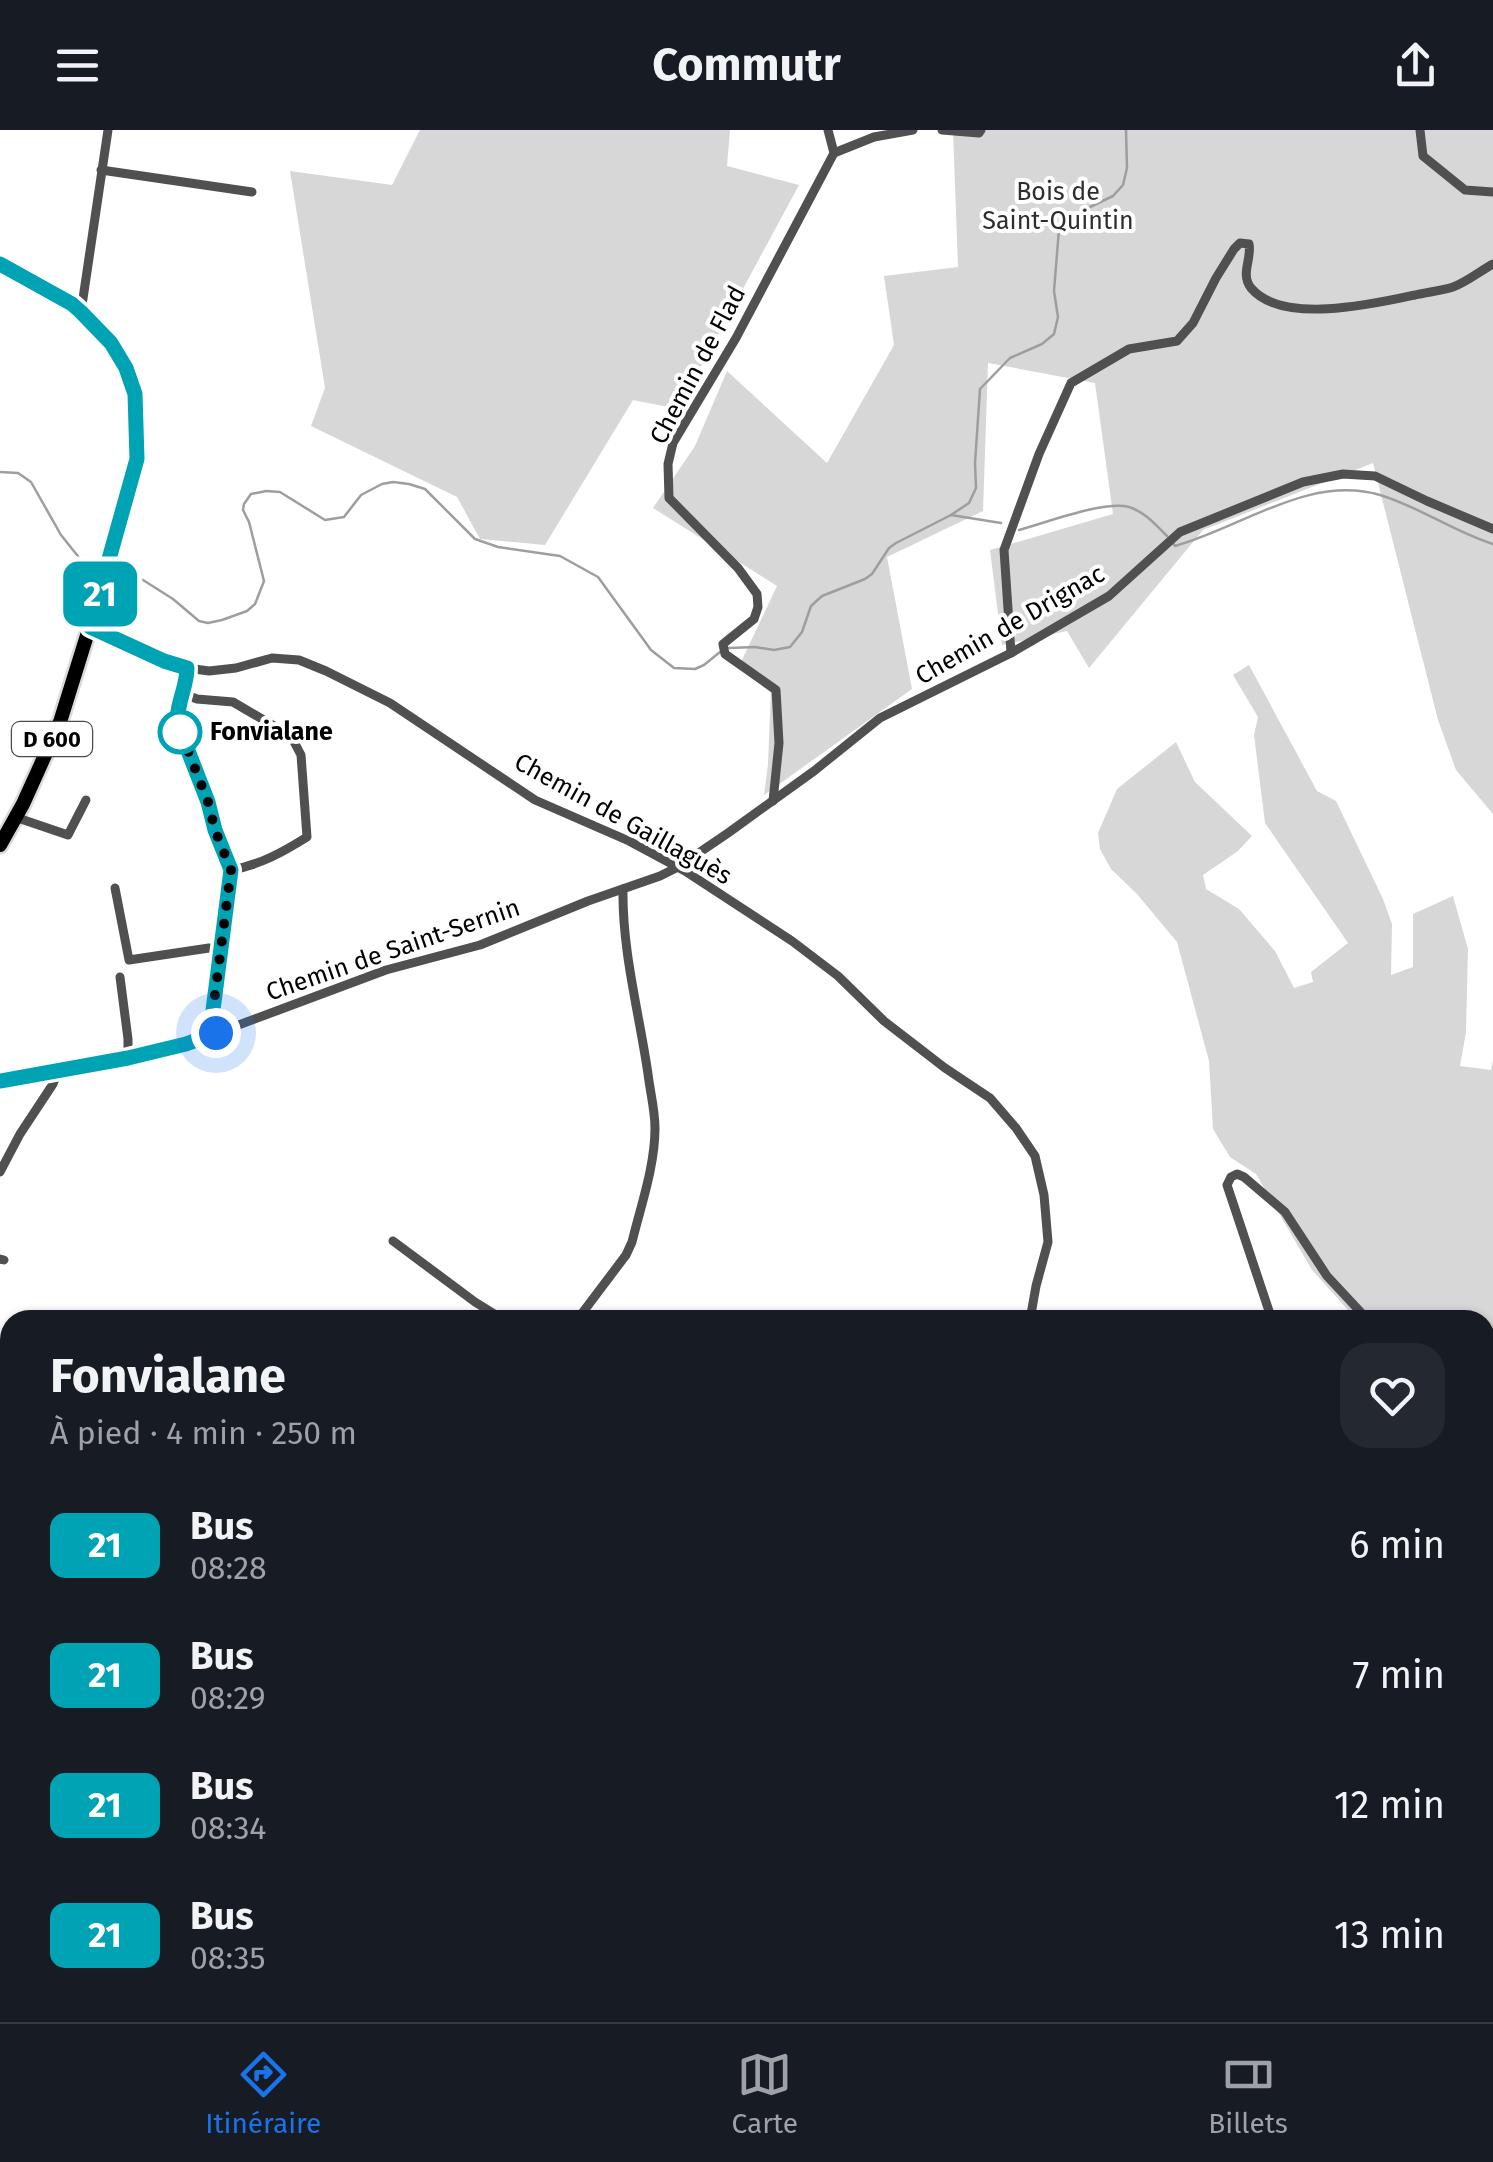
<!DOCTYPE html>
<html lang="fr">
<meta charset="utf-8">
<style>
body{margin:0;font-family:"Fira Sans",sans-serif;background:#242831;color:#f1f3f6;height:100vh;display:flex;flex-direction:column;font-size:38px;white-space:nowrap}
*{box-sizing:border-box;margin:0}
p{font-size:32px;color:#9ea1a6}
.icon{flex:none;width:55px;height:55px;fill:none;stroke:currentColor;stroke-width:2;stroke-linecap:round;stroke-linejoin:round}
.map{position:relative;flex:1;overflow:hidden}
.panel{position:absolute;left:0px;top:1180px;width:1495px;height:712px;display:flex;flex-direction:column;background:#171b24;border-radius:30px 30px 0 0;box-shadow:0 2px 8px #0004}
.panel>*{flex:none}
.badge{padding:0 20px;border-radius:15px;font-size:35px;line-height:65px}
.you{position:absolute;width:50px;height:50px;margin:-25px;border:8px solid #fff;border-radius:50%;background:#1a73e8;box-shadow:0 0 0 15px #1a73e833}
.map>.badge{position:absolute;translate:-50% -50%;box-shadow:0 0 0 5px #fff}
.round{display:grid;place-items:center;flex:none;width:105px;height:105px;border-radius:30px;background:#242831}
.head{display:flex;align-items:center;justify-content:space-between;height:170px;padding:0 50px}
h1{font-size:48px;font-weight:700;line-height:75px}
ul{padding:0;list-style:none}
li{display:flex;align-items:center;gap:30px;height:130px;padding:0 50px}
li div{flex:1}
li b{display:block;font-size:38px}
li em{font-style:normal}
li .badge{min-width:110px;font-weight:700;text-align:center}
header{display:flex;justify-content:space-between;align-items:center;height:130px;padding:0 50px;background:#171b24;font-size:45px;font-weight:700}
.menu{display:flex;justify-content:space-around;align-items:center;height:140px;border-top:2px solid #363941;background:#171b24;font-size:28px;color:#9ea1a6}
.menu a{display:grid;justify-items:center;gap:5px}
.menu .selected{color:#1a73e8}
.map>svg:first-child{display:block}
.green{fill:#d7d7d7}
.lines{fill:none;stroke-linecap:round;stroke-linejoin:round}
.stream{stroke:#9e9e9e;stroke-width:2.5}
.primary-casing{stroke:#dbdbdb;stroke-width:19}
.street{stroke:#505050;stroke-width:9}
.primary{stroke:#000;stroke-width:14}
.line-casing{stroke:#fff;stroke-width:22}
.line{stroke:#00a3b4;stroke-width:15}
.walk{stroke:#000;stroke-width:10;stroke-dasharray:0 18}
.stop-dot{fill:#fff;stroke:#00a3b4;stroke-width:5}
.labels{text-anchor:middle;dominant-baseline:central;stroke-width:8;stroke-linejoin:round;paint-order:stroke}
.shield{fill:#fff;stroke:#4c4c4c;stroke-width:2.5}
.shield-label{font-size:22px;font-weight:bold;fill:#000}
.park-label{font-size:25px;fill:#2e2e2e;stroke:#fff}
.street-label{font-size:25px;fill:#000;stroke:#fff}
.stop-label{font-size:25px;font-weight:bold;fill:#000;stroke:#fff;text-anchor:start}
</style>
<header><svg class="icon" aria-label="menu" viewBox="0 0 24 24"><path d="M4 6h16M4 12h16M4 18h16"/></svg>Commutr<svg class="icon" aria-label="share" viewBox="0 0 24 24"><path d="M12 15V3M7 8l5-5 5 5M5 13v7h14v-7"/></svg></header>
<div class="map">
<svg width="1493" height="1892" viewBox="0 0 1493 1892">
<rect width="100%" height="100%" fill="#fff"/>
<g class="green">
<polygon points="420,0 730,0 727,36 799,55 678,279 633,270 545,415 480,409 457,367 311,296 325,258 290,41 392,55"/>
<polygon points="953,0 1493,0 1493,684 1456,640 1438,590 1373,333 1203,400 1089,538 1067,501 1002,515 990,420 1113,384 1095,253 988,233 983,381 887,427 912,559 764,665 768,634 771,558 741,532 777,456 653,378 695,316 727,241 827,333 894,215 884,146 958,137"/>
<polygon points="1249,535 1317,661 1336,671 1383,769 1392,794 1391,845 1413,837 1413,784 1453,766 1468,819 1466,902 1460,936 1491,940 1493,930 1493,1296 1485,1291 1485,1190 1357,1190 1312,1140 1256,1044 1230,1027 1213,999 1209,931 1177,812 1137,764 1111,739 1100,719 1098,703 1117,659 1176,612 1195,652 1252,706 1238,721 1203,745 1206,759 1239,779 1275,821 1294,858 1313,852 1311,842 1348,813 1265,693 1254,605 1258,587 1233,545"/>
<polygon points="1485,1556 1493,1566 1493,1691 1485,1680"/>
<polygon points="1493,1787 1493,1865 1485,1871 1485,1793"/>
<polygon points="1384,1883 1384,1882 1469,1883 1456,1892 1387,1892"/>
</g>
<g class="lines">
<g class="stream">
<polyline points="0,342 18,343 31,352 61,405 81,430 102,440"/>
<polyline points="951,385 969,373 976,358 975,333 980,259 1010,228 1042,214 1054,204 1058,187 1054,161 1059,99 1065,89 1113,66 1123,55 1127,38 1126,0"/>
<path d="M1019,400C1045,393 1105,370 1129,377C1145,382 1156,395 1167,406"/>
<path d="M1172,412L1175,416C1241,398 1309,344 1380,365C1420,377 1454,402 1493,414"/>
<polyline points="114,444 143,450 173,469 199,491 208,493 222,490 247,481 255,474 264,451 249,392 243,380 244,374 251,364 266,361 280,362 325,390 344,387 361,365 382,354 393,352 409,354 425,359 475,409 498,417 560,426 598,447 651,520 674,538 695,539 704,535 720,522"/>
<polyline points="729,518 755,517 774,520 790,517 802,502 811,476 822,466 865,449 872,444 889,418 896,413 951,385 1001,393"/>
</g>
<g class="primary-casing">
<polyline id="primary" points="0,134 73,174 111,213 126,238 135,264 137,298 137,329 103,454 60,592 23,674 0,715"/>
</g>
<g class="street">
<polyline points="942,0 979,3 981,0"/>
<polyline points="1420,0 1423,26 1465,60 1493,62"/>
<polyline points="834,23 874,7 913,0"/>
<polyline points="101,40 252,62"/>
<polyline points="81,182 108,0"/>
<polyline points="90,497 163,531 187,538 209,541 236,538 272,528 299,530 326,541 390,573 535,670 629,711 685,741 792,811 838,846 884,891 945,938 990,968 1016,998 1035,1026 1044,1065 1048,1112 1036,1156 1030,1190"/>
<path d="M1011,523L1004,420L1039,324L1071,253L1129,219L1177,211L1193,193L1216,148L1234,119L1240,113L1249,114C1252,129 1240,144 1251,158C1282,195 1374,174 1415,165C1427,162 1441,161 1453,157C1467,152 1480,141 1493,134"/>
<path d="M187,538C186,558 175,576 178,595L231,740L212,888L216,903"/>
<path d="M184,564L197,569L233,572L291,606L301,625L307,707C283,722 260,735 231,740"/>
<polyline points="773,671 779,613 776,560 725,524 723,514 754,489 758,477 757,464 738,438 669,368 668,334 673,313 736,208 834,23 828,0"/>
<polyline points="15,687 68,705 86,670"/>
<polyline points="115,758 129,830 209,818 222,820"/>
<polyline points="120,847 128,909 128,928"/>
<polyline points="0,951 128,928 185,915 386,840 480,815 588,771 660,746 678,737 728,703 814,641 880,588 1011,523 1109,466 1180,402 1303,352 1343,344 1375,346 1427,371 1493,399"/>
<polyline points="0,1042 20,1004 53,954 58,940"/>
<polyline points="393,1111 475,1172 504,1190"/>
<polyline points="0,1129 4,1130"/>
<path d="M577,1190L626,1125L632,1112C641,1075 655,1036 655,998C655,980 650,961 648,944C639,882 622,821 623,759"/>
<polyline points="1272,1190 1227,1055 1231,1047 1237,1044 1244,1047 1285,1082 1327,1146 1368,1190"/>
<polyline points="1485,1281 1493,1286"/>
<polyline points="0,1448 8,1422"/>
<polyline points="0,1616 10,1615"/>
<polyline points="0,1727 10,1723"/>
<polyline points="0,1861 10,1854"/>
<polyline points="83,1882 86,1892"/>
<polyline points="398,1882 401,1892"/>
<polyline points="1374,1882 1378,1892"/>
</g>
<use href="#primary" class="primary"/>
</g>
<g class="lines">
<g class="line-casing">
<path id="line" d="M0,134L72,174L81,182L111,213L126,238L135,264L137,329L90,497L164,531L187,538C187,558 175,576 178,595L208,672L215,700L231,740L212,888L216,903L186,914L128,928L0,951"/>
</g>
<use href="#line" class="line"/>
<polyline class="walk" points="180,602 178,595 208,672 215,700 231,740 212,888 216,903"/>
</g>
<circle class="stop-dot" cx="180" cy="602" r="20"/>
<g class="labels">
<rect class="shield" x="12" y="592" width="80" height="34" rx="8"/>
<g class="shield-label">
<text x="52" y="609">D 600</text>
</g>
<g class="park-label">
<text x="1058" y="62">Bois de<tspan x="1058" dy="29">Saint-Quintin</tspan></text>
</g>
<g class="street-label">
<text transform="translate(698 235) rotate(-62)">Chemin de Flad</text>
<text transform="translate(1010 495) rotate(-30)">Chemin de Drignac</text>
<text transform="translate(623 689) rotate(29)">Chemin de Gaillaguès</text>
<text transform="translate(393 820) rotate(-19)">Chemin de Saint-Sernin</text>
</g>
<g class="stop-label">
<text x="210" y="602">Fonvialane</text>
</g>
</g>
</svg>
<div class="you" style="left:216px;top:903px"></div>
<b class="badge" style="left:100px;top:464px;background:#00a3b4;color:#fff">21</b>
<section class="panel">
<div class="head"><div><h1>Fonvialane</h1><p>À pied · 4 min · 250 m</p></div><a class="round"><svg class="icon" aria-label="heart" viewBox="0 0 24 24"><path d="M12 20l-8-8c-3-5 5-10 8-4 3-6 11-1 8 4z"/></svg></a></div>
<ul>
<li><span class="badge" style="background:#00a3b4;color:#fff">21</span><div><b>Bus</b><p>08:28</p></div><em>6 min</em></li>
<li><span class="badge" style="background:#00a3b4;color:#fff">21</span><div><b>Bus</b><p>08:29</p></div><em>7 min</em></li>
<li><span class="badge" style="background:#00a3b4;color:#fff">21</span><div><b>Bus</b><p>08:34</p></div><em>12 min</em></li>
<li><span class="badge" style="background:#00a3b4;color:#fff">21</span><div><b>Bus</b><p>08:35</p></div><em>13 min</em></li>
</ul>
</section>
</div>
<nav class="menu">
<a class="selected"><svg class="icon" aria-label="directions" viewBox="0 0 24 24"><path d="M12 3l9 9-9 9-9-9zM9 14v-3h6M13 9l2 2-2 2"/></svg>Itinéraire</a>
<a><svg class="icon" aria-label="map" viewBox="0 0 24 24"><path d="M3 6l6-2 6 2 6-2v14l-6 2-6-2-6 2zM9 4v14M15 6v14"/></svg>Carte</a>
<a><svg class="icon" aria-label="tickets" viewBox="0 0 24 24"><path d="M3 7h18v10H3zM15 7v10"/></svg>Billets</a>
</nav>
